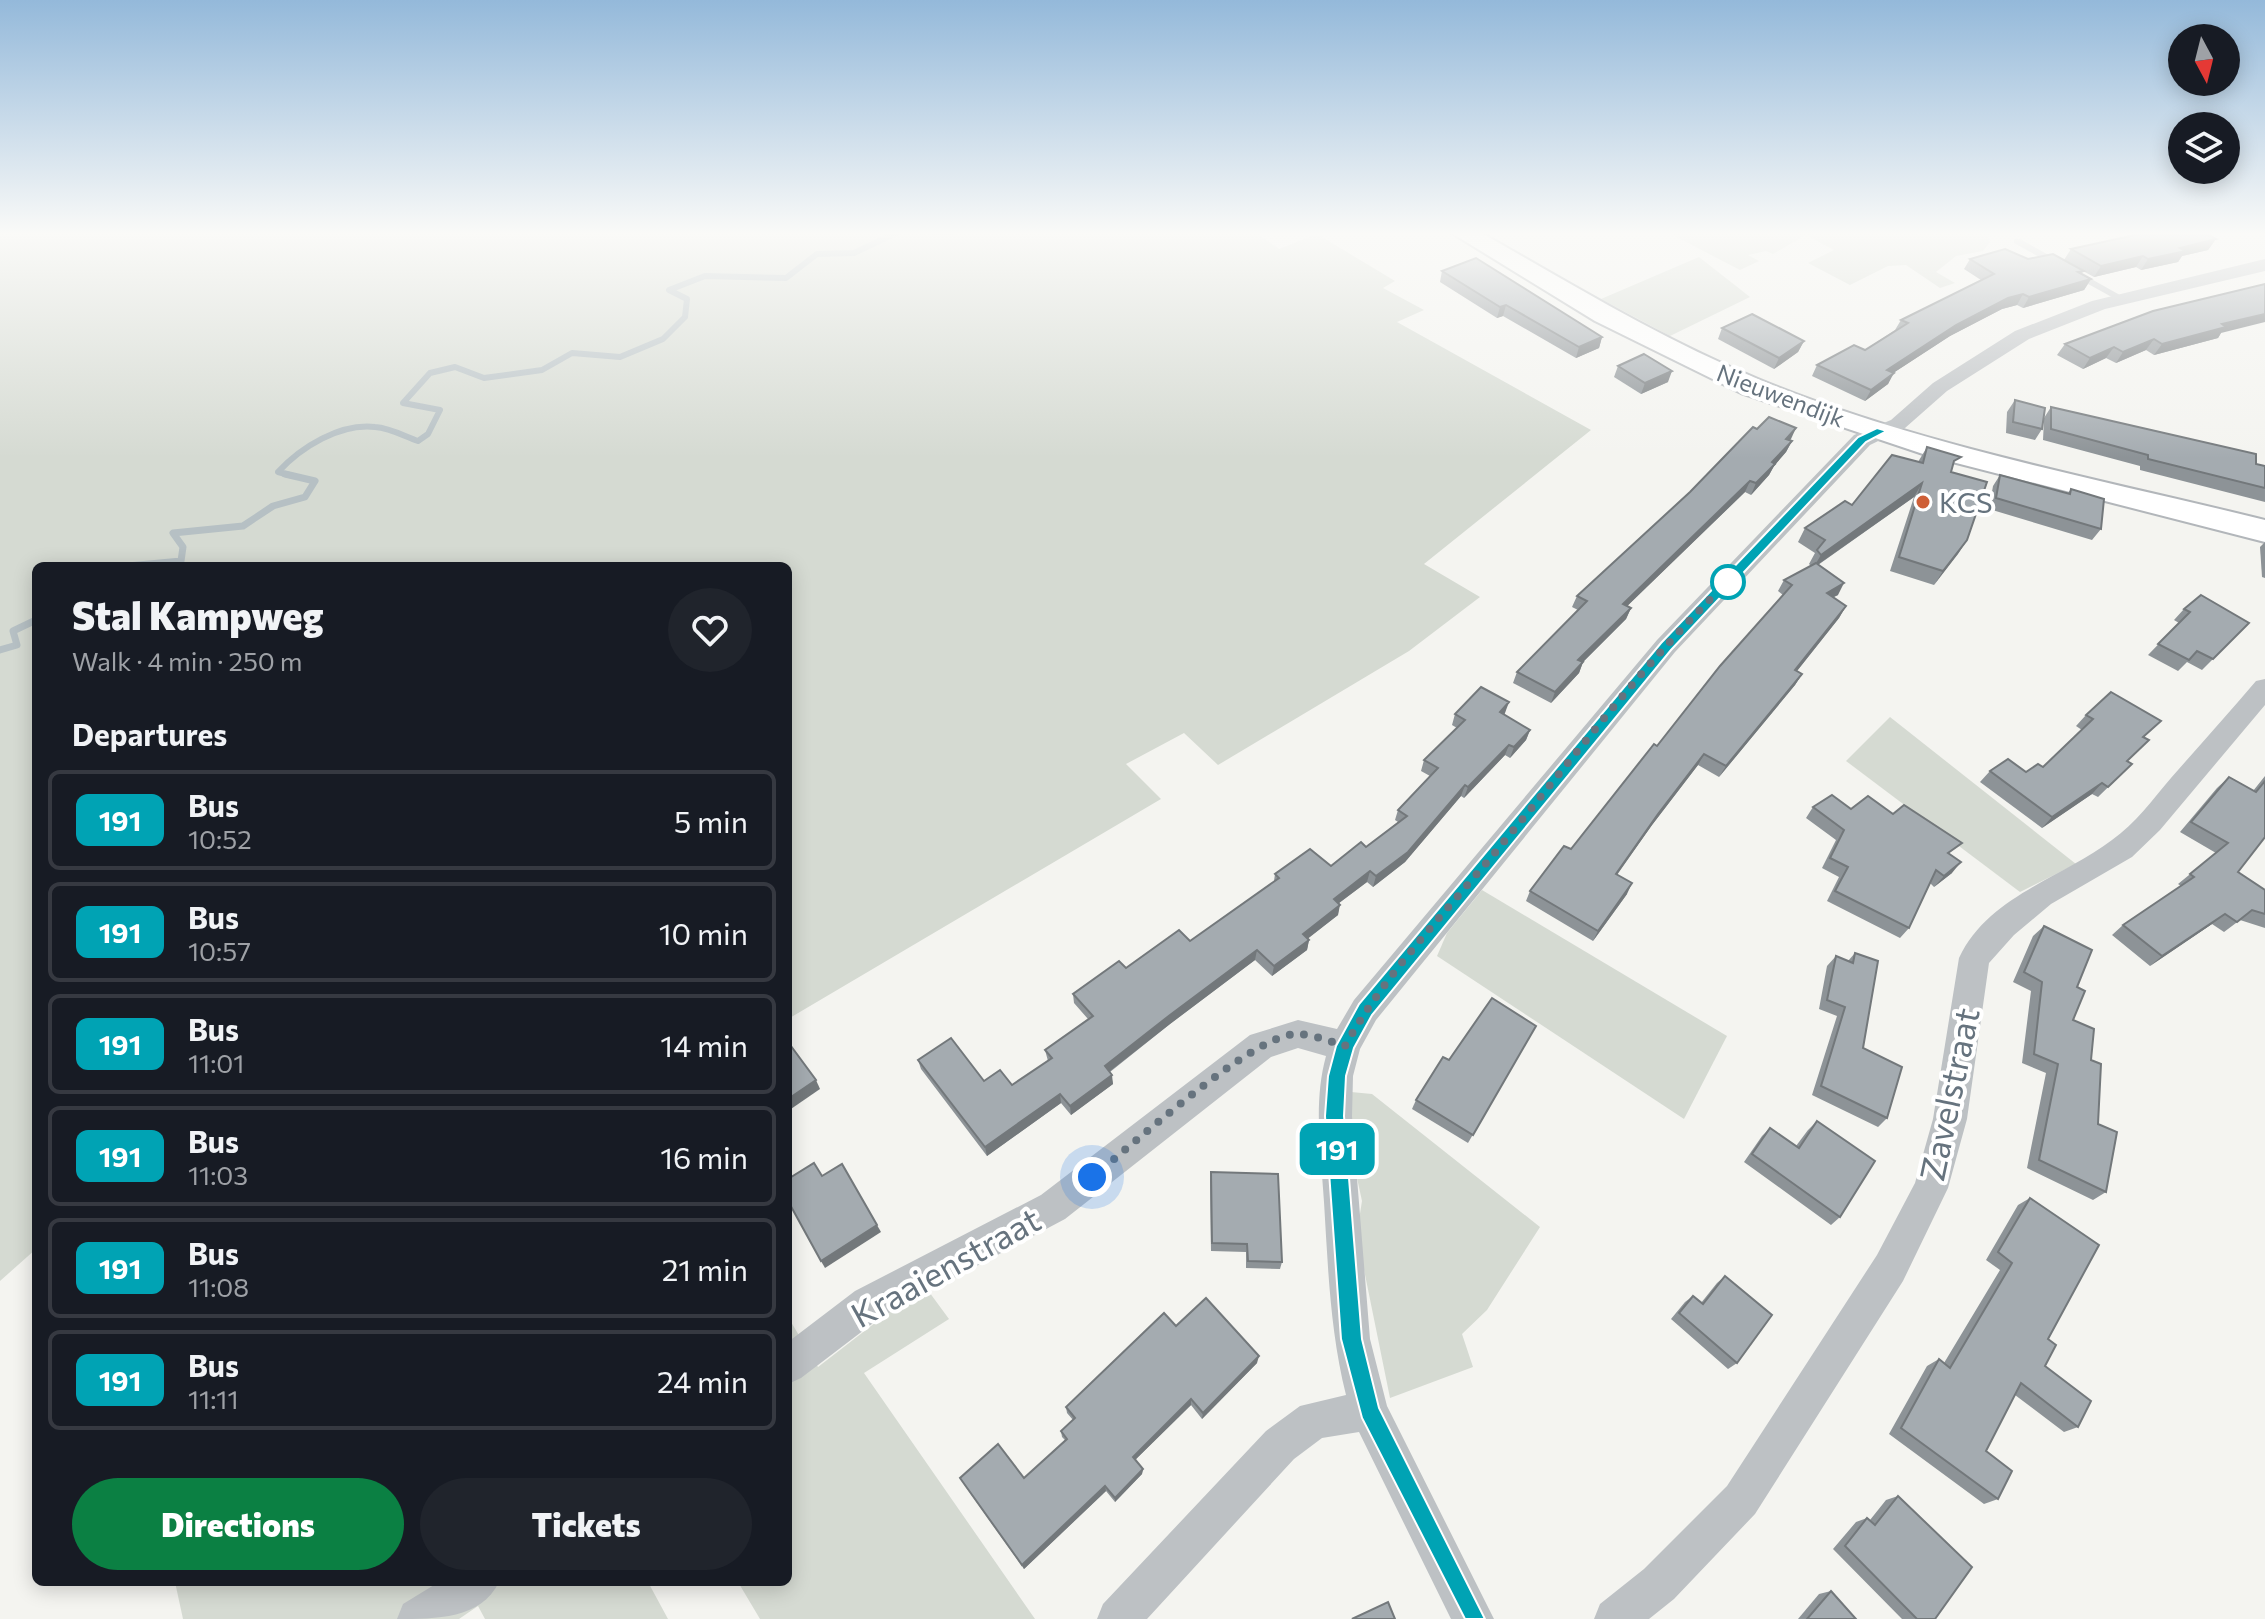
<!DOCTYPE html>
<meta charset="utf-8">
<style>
body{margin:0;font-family:Commissioner,sans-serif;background:#20242c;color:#f1f3f6;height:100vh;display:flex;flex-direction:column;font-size:30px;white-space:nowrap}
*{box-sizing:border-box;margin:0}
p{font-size:26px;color:#9ea1a6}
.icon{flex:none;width:44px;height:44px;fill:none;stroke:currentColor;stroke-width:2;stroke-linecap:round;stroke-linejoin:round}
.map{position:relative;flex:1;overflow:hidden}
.details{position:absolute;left:32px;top:562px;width:760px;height:1024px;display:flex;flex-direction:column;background:#171b24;border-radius:12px;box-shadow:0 4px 20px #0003}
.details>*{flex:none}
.badge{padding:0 16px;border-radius:12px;font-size:28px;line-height:52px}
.needle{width:52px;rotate:173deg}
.controls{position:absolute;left:2168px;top:24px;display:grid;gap:16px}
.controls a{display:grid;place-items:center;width:72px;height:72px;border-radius:50%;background:#171b24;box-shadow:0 4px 20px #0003;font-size:40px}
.you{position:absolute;width:40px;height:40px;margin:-20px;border:6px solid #fff;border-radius:50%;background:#1a73e8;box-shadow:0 0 0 12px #1a73e833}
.map>.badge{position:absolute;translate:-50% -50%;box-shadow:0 0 0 4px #fff}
h2{padding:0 40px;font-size:30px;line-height:72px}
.round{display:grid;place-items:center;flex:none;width:84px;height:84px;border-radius:42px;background:#20242c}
.overview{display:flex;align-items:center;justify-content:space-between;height:136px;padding:0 40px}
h1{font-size:38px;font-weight:800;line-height:60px}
.action{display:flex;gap:16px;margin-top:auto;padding:16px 40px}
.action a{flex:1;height:92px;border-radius:48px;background:#0b8043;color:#fff;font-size:32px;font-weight:800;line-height:92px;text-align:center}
.action a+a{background:#20242c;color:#f1f3f6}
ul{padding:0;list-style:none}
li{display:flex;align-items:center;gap:24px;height:100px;margin:0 16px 12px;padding:0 24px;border:4px solid #363941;border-radius:12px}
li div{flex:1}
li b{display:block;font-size:30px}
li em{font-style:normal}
li .badge{min-width:88px;font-weight:700;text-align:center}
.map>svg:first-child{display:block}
.green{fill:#d5dad2}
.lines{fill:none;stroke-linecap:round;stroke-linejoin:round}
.stream-far1{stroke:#b6c0c4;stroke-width:6}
.stream{stroke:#b6c0c4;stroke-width:7}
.secondary-casing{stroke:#b2b6ba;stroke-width:4}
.lane{fill:#bdc1c4;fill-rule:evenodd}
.street{fill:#bdc1c4;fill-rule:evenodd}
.secondary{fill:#fff;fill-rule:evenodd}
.wall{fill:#8d9397}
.shaded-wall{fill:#73787b}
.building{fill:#a4abb0;stroke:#73787b;stroke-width:2}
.line{fill:#00a3b4;stroke:#fff;stroke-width:2}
.walk{stroke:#66737e;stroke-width:8;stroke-dasharray:0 14.4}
.poi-dot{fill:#ce5f37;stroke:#fff;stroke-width:3}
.stop-dot{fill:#fff;stroke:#00a3b4;stroke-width:4}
.labels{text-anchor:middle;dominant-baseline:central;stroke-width:8;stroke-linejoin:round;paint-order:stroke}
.far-street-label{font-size:24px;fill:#66737e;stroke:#fff}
.poi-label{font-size:28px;fill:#66737e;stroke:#fff;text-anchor:start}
.near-street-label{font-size:34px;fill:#66737e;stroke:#fff}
</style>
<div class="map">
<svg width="2265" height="1619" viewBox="0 0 2265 1619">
<rect width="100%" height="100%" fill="#f4f4f0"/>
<g class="green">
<polygon points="0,232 1255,232 1279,249 1317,234 1395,281 1383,288 1424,310 1397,322 1591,430 1424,564 1480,597 1409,651 1218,765 1184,733 1126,764 1161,799 788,1019 788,566 36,566 36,1249 0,1281"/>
<polygon points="1667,232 1988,232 1990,242 1983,251 1956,256 1936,272 1955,283 1940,288 1906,265 1888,266 1850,285 1808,263 1834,250 1806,235 1773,254 1766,251 1748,255 1759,261 1740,270"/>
<polygon points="1699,257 1750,297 1670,336 1601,299"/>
<polygon points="1890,717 2076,864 2020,892 1846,761"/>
<polygon points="1482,890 1727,1036 1684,1119 1437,956 1447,933"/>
<polygon points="1351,1092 1372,1094 1540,1227 1487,1310 1462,1334 1473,1367 1390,1398 1359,1245 1358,1226 1362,1201 1352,1155"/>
<polygon points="924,1285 949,1319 864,1373 1035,1619 760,1619 738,1582 788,1582 788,1317 818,1367"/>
<polygon points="175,1582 648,1582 668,1619 485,1619 478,1606 459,1619 183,1619"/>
</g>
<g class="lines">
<g class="stream-far1">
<polyline points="936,232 950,232"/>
<path d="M293,476L278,472C301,447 340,423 375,427C390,428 404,436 418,441L428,434L440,410L403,403L430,373L455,367L484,378L542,370L572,353L620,357L663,339L685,317L687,299L669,290L705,276L786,278L817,254L854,253L898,232"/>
</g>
<g class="stream">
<polyline points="128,566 181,561 183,547 173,533 243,526 273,506 305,497 315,481 285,474"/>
<polyline points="0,650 17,645 13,631 36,620"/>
</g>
<g class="secondary-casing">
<path id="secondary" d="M1450,232H1480C1571,284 1661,339 1758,379C1920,446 2096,478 2265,520V542L1929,456L1741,393L1595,321Z"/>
</g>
<polygon class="lane" points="2014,239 2020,239 2127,299 2119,301 2014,243"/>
<g class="street">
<path d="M2265,259V271L2105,309L2029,339L1947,391L1905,428L1870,445L1675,652L1376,1020L1360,1049L1353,1076L1352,1116L1370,1339L1387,1406L1494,1619H1451L1359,1432L1322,1438L1294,1459L1147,1619H1097L1103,1604L1266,1431L1300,1406L1346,1395C1330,1331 1328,1267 1324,1202C1321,1153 1313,1103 1326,1056L1298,1048L1271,1057L1065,1219L881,1317L801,1378L788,1384V1342L855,1291L1041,1195L1250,1035L1298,1020L1337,1029L1354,1000L1657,640L1854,435L1891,420L1933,383L2015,331L2092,301Z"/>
<path d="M2265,679V705L2160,830L2132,857L2051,904L2014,935L1989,963L1967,1119L1948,1188L1903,1281L1755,1514L1674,1599L1649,1619H1594L1600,1604L1644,1569L1727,1486L1877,1255L1915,1183L1933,1119L1959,958C1988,896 2062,878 2112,840C2135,824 2153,799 2171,778C2199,746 2228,714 2256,681Z"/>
<path d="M439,1582H499C481,1619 436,1619 397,1619L403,1604Z"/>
</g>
<use href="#secondary" class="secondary"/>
</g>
<g class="wall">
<polygon points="2216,239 2208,250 2182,256 2178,262 2141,270 2136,267 2094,277 2083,271 2082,274 2091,279 2084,290 2023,308 2017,305 2002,309 1950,336 1893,373 1888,384 1865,401 1812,376 1817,365 1865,350 1895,330 1901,320 1981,280 1964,269 1970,259 2064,260 2071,249"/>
<polygon points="1442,271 1602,337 1599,348 1576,358 1503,316 1497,318 1440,282"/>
<polygon points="1722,328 1804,341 1798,352 1774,369 1718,339"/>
<polygon points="2221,333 2218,338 2154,355 2146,350 2116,363 2106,358 2083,369 2057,355 2065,344"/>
<polygon points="1618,366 1668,382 1641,394 1614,377"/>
<polygon points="2015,400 2044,418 2051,407 2265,466 2265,502 2140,470 2140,466 2043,440 2044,419 2042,429 2035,440 2006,433 2007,412"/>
<polygon points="1790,440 1792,441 1786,452 1774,466 1769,475 1751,495 1745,492 1627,606 1631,608 1626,619 1583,662 1579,673 1551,703 1513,683 1517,672 1578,610 1572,607 1577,596"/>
<polygon points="1927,447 1951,472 1967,540 1934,585 1890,571 1914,497 1818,565 1838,595 1833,597 1846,606 1839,618 1797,671 1802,674 1795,685 1719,777 1698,765 1652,825 1617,875 1627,894 1593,941 1526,901 1530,891 1571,849 1783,595 1778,591 1784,580 1811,566 1809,564 1815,553 1798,542 1805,528 1852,505 1918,462"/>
<polygon points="2000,475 2068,493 2071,489 2101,529 2092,540 1989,509 1993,486"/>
<polygon points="2265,542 2265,578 2262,577 2260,547"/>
<polygon points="2184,609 2249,623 2202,670 2187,662 2178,671 2148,655 2179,623 2174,620"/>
<polygon points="1505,713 1504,715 1530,730 1526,740 1510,758 1505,755 1464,798 1461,796 1405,862 1373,887 1367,882 1339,903 1338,915 1308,938 1309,940 1307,950 1272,976 1255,960 1170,1024 1110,1072 1113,1084 1071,1115 1061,1103 987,1156 921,1069 918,1060 984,1081 1012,1085 1048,1061 1045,1050 1088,1019 1074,1003 1073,994 1126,968 1190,941 1274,881 1275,874 1331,866 1366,847 1398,822 1395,820 1398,810 1430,776 1421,771 1424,760 1457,728 1452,725 1455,714"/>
<polygon points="2086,715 2144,738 2127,761 2132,764 2098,797 2092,794 2042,828 1980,782 1990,771 2026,772 2043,767 2082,730 2076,726"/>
<polygon points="2265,776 2265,837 2238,872 2265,890 2265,928 2240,920 2224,932 2212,924 2150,966 2112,935 2123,925 2181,886 2178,884 2216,853 2180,832 2217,788 2229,777 2253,791"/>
<polygon points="1813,807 1851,809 1950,855 1952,873 1934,887 1930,883 1909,928 1900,938 1827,901 1839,877 1822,868 1836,840 1806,818"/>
<polygon points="2044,926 2077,987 2073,1020 2091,1060 2106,1192 2093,1200 2027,1168 2046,1073 2022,1063 2031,991 2013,982 2033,936"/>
<polygon points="1855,953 1863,1048 1887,1118 1878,1127 1812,1095 1837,1016 1819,1009 1827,966 1836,956 1848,961"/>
<polygon points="1536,1026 1468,1143 1412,1109 1416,1100 1449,1060"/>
<polygon points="1817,1121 1840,1217 1831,1225 1744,1162 1762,1136 1770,1128 1796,1146 1808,1130"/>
<polygon points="1211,1172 1282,1262 1280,1269 1246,1268 1246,1252 1211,1251 1210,1180"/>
<polygon points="2030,1198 2048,1339 2045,1366 2078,1427 2064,1432 2015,1395 1986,1451 1998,1499 1984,1504 1889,1434 1927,1366 1939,1359 1944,1363 2000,1270 1986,1260 2018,1205"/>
<polygon points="1725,1276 1737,1363 1728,1369 1671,1319 1685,1302 1693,1296 1701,1303 1717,1283"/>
<polygon points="1176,1326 1257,1363 1202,1419 1191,1405 1135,1460 1143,1469 1142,1474 1115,1502 1106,1491 1024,1569 963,1483 1024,1478 1065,1440 1062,1437 1061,1431 1073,1420 1067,1413 1066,1407"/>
<polygon points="1898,1496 1935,1619 1902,1619 1833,1549 1856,1522 1867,1518 1870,1520 1886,1500"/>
<polygon points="1831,1591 1856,1619 1798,1619 1819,1594"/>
</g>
<g class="shaded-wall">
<polygon points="2216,239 2208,250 2182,256 2178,262 2141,270 2148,259 2180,248"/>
<polygon points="2143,256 2136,267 2094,277 2101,266"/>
<polygon points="2091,279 2084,290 2023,308 2029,297"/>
<polygon points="2023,294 2017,305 2002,309 1950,336 1881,381 1887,370 1956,325 2008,298"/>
<polygon points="1506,305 1503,316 1497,318 1500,307"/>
<polygon points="2265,314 2265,322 2221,333 2218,338 2154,355 2162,344 2222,324"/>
<polygon points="1602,337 1599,348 1576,358 1579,347"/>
<polygon points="2154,339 2146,350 2116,363 2123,352"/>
<polygon points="1804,341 1798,352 1774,369 1779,358"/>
<polygon points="2114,347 2106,358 2083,369 2090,358"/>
<polygon points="1672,371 1668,382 1641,394 1645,383"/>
<polygon points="1894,373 1888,384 1865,401 1871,390"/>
<polygon points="1796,428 1791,439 1781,450 1786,439"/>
<polygon points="1792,441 1786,452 1774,466 1769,475 1751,495 1756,483 1772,462"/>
<polygon points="1750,481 1745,492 1618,615 1623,604"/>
<polygon points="1922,483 1914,497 1813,568 1821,555"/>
<polygon points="1967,540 1958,554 1934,585 1943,571"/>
<polygon points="1844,583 1838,595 1820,604 1827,593"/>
<polygon points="1846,606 1839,618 1789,681 1795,670"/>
<polygon points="1631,608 1626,619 1574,671 1578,660"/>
<polygon points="1583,662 1579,673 1551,703 1555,692"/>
<polygon points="1802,674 1795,685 1719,777 1726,766"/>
<polygon points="1509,702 1505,713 1496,723 1500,712"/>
<polygon points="1530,730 1526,740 1510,758 1514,747"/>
<polygon points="1509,745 1505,755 1464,798 1468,787"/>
<polygon points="1704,754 1698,765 1652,825 1610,884 1616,874 1658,814"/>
<polygon points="2102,783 2092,794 2042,828 2052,817"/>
<polygon points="1465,785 1461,796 1405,862 1373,887 1376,876"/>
<polygon points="1961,862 1952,873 1934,887 1944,876"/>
<polygon points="1370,871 1367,882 1331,909 1334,899"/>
<polygon points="1632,883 1627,894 1593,941 1598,931"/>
<polygon points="1340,905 1338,915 1301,944 1303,934"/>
<polygon points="2225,914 2212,924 2150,966 2162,956"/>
<polygon points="1309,940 1307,950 1272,976 1274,966"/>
<polygon points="1257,950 1255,960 1170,1024 1105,1075 1105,1066 1170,1015"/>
<polygon points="1112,1075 1113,1084 1071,1115 1070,1106"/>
<polygon points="816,1080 820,1089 788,1111 788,1099"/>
<polygon points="1060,1094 1061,1103 987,1156 985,1147"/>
<polygon points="877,1225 881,1232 825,1268 821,1261"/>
<polygon points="1259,1356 1257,1363 1202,1419 1203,1413"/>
<polygon points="1191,1399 1191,1405 1133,1462 1133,1457"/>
<polygon points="1143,1469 1142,1474 1115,1502 1115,1498"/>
<polygon points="1105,1486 1106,1491 1024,1569 1022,1565"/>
</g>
<g class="building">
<polygon points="2149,232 2203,232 2216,239 2180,248 2186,251 2148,259 2143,256 2101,266 2071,249"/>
<polygon points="2005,249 2028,259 2053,254 2084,271 2078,272 2091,279 2029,297 2023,294 2008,298 1956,325 1887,370 1894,373 1871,390 1817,365 1854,345 1865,350 1908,323 1901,320 1994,274 1970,259"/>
<polygon points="1476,258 1602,337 1579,347 1506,305 1500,307 1442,271"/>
<polygon points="2265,284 2265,314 2222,324 2226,327 2162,344 2154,339 2123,352 2114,347 2090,358 2065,344 2153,311"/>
<polygon points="1752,314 1804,341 1779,358 1722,328"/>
<polygon points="1644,354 1672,371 1645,383 1618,366"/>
<polygon points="2015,400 2045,408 2042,429 2013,422"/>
<polygon points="2051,407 2256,454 2256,464 2265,466 2265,488 2148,459 2148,455 2051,429"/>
<polygon points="1769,417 1796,428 1786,439 1792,441 1772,462 1775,464 1756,483 1750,481 1623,604 1631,608 1578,660 1583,662 1555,692 1517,672 1587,601 1577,596 1690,492 1753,427 1757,429"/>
<polygon points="1927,447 1961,457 1954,461 1951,472 1987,482 1967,540 1943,571 1899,557 1922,483 1821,555 1817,550 1825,540 1805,528 1845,501 1852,505 1892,455 1923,463"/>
<polygon points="2000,475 2070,494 2071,489 2104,499 2101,529 1996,498"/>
<polygon points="1816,563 1844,583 1827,593 1846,606 1795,670 1802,674 1726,766 1704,754 1658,814 1616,874 1632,883 1598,931 1530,891 1564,846 1571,849 1654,744 1657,746 1720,666 1792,585 1784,580"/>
<polygon points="2201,595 2249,623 2213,659 2197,651 2189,660 2158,644 2190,612 2184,609"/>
<polygon points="1481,687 1509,702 1500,712 1530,730 1514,747 1509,745 1468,787 1465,785 1408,852 1376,876 1370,871 1334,899 1340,905 1303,934 1309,940 1274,966 1257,950 1170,1015 1105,1066 1112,1075 1070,1106 1060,1094 985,1147 918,1060 951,1038 984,1081 1000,1070 1012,1085 1052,1058 1045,1050 1093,1016 1073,994 1119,961 1126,968 1179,930 1190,941 1279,878 1275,874 1310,849 1331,866 1361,842 1366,847 1407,816 1398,810 1438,768 1424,760 1465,720 1455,714"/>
<polygon points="2111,692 2161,721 2143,737 2149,740 2127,761 2132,764 2108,787 2102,783 2052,817 1990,771 2008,759 2026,772 2038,764 2043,767 2093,719 2086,715"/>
<polygon points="2229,777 2256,792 2265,781 2265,837 2238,872 2265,890 2265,914 2252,910 2237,922 2225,914 2162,956 2123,925 2194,877 2190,874 2228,843 2191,822"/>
<polygon points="1832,795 1851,809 1868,796 1893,814 1904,805 1962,843 1948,853 1961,862 1944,876 1936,870 1909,928 1835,891 1848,867 1830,858 1844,830 1813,807"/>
<polygon points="2044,926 2092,950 2077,987 2085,991 2073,1020 2094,1029 2091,1060 2101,1064 2098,1124 2117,1132 2106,1192 2039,1160 2058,1064 2034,1054 2042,982 2024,972"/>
<polygon points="1855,953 1878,961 1863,1048 1902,1067 1887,1118 1821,1086 1845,1007 1827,1000 1836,956 1853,963"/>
<polygon points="1492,998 1536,1026 1473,1135 1416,1100 1443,1057 1449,1060"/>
<polygon points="788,1042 816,1080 788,1099"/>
<polygon points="1817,1121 1875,1161 1840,1217 1752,1154 1770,1128 1799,1148"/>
<polygon points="814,1163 822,1176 842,1164 877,1225 821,1261 788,1201 788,1179"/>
<polygon points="1211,1172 1278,1174 1282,1262 1248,1261 1247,1244 1212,1243"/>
<polygon points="2030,1198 2099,1245 2048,1339 2056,1345 2045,1366 2091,1401 2078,1427 2021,1383 1986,1451 2012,1471 1998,1499 1901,1428 1939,1359 1950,1368 2012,1263 1998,1252"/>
<polygon points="1725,1276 1772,1315 1737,1363 1679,1313 1693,1296 1703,1304"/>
<polygon points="1206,1298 1259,1356 1203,1413 1191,1399 1133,1457 1143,1469 1115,1498 1105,1486 1022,1565 960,1478 998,1444 1024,1478 1067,1439 1061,1431 1075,1418 1066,1407 1164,1313 1176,1326"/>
<polygon points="1898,1496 1972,1567 1935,1619 1917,1619 1845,1546 1867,1518 1875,1525"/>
<polygon points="1831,1591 1856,1619 1807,1619"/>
<polygon points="1388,1602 1395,1619 1352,1619"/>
</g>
<linearGradient id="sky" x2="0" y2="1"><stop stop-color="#94b9da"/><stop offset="0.51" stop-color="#fafaf8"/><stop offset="1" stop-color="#fafaf8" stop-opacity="0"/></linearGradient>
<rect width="2265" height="458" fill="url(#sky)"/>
<polygon class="line" points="1877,428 1887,431 1866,442 1671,650 1372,1015 1354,1048 1346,1076 1344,1116 1362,1339 1379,1408 1485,1619 1465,1619 1362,1418 1341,1339 1325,1116 1328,1076 1336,1046 1359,1004 1661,643 1858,437"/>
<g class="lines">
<path class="walk" d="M1092,1177C1132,1146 1254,1033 1297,1034C1313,1034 1331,1042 1345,1046C1386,972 1448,910 1502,844C1575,756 1645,661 1728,582"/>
</g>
<circle class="poi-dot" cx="1923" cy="502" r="8"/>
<circle class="stop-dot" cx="1728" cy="582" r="16"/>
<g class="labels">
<g class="far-street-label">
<text transform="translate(1781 395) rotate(21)">Nieuwendijk</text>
</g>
<g class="poi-label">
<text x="1939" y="502">KCS</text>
</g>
<g class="near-street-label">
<text transform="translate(1948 1094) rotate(-78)">Zavelstraat</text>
<text transform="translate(945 1266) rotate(-29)">Kraaienstraat</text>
</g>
</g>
</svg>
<div class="controls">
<a><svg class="needle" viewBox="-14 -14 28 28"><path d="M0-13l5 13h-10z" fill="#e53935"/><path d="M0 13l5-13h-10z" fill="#9ea1a6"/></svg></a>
<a><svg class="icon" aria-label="layers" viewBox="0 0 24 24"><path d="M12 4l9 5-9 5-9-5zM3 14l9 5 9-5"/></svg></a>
</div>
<div class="you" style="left:1092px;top:1177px"></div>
<b class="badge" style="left:1337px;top:1149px;background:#00a3b4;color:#fff">191</b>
<section class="details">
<div class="overview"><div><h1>Stal Kampweg</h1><p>Walk · 4 min · 250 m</p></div><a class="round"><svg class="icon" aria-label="heart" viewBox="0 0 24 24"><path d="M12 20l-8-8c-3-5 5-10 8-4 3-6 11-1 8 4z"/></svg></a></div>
<h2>Departures</h2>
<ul>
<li><span class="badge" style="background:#00a3b4;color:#fff">191</span><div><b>Bus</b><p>10:52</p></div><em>5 min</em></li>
<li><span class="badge" style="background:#00a3b4;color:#fff">191</span><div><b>Bus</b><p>10:57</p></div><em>10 min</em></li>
<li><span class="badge" style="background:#00a3b4;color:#fff">191</span><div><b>Bus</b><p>11:01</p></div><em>14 min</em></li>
<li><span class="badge" style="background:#00a3b4;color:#fff">191</span><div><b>Bus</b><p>11:03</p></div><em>16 min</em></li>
<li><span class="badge" style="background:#00a3b4;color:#fff">191</span><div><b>Bus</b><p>11:08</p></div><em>21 min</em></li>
<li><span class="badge" style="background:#00a3b4;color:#fff">191</span><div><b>Bus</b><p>11:11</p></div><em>24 min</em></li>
</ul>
<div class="action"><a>Directions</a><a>Tickets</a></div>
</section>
</div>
